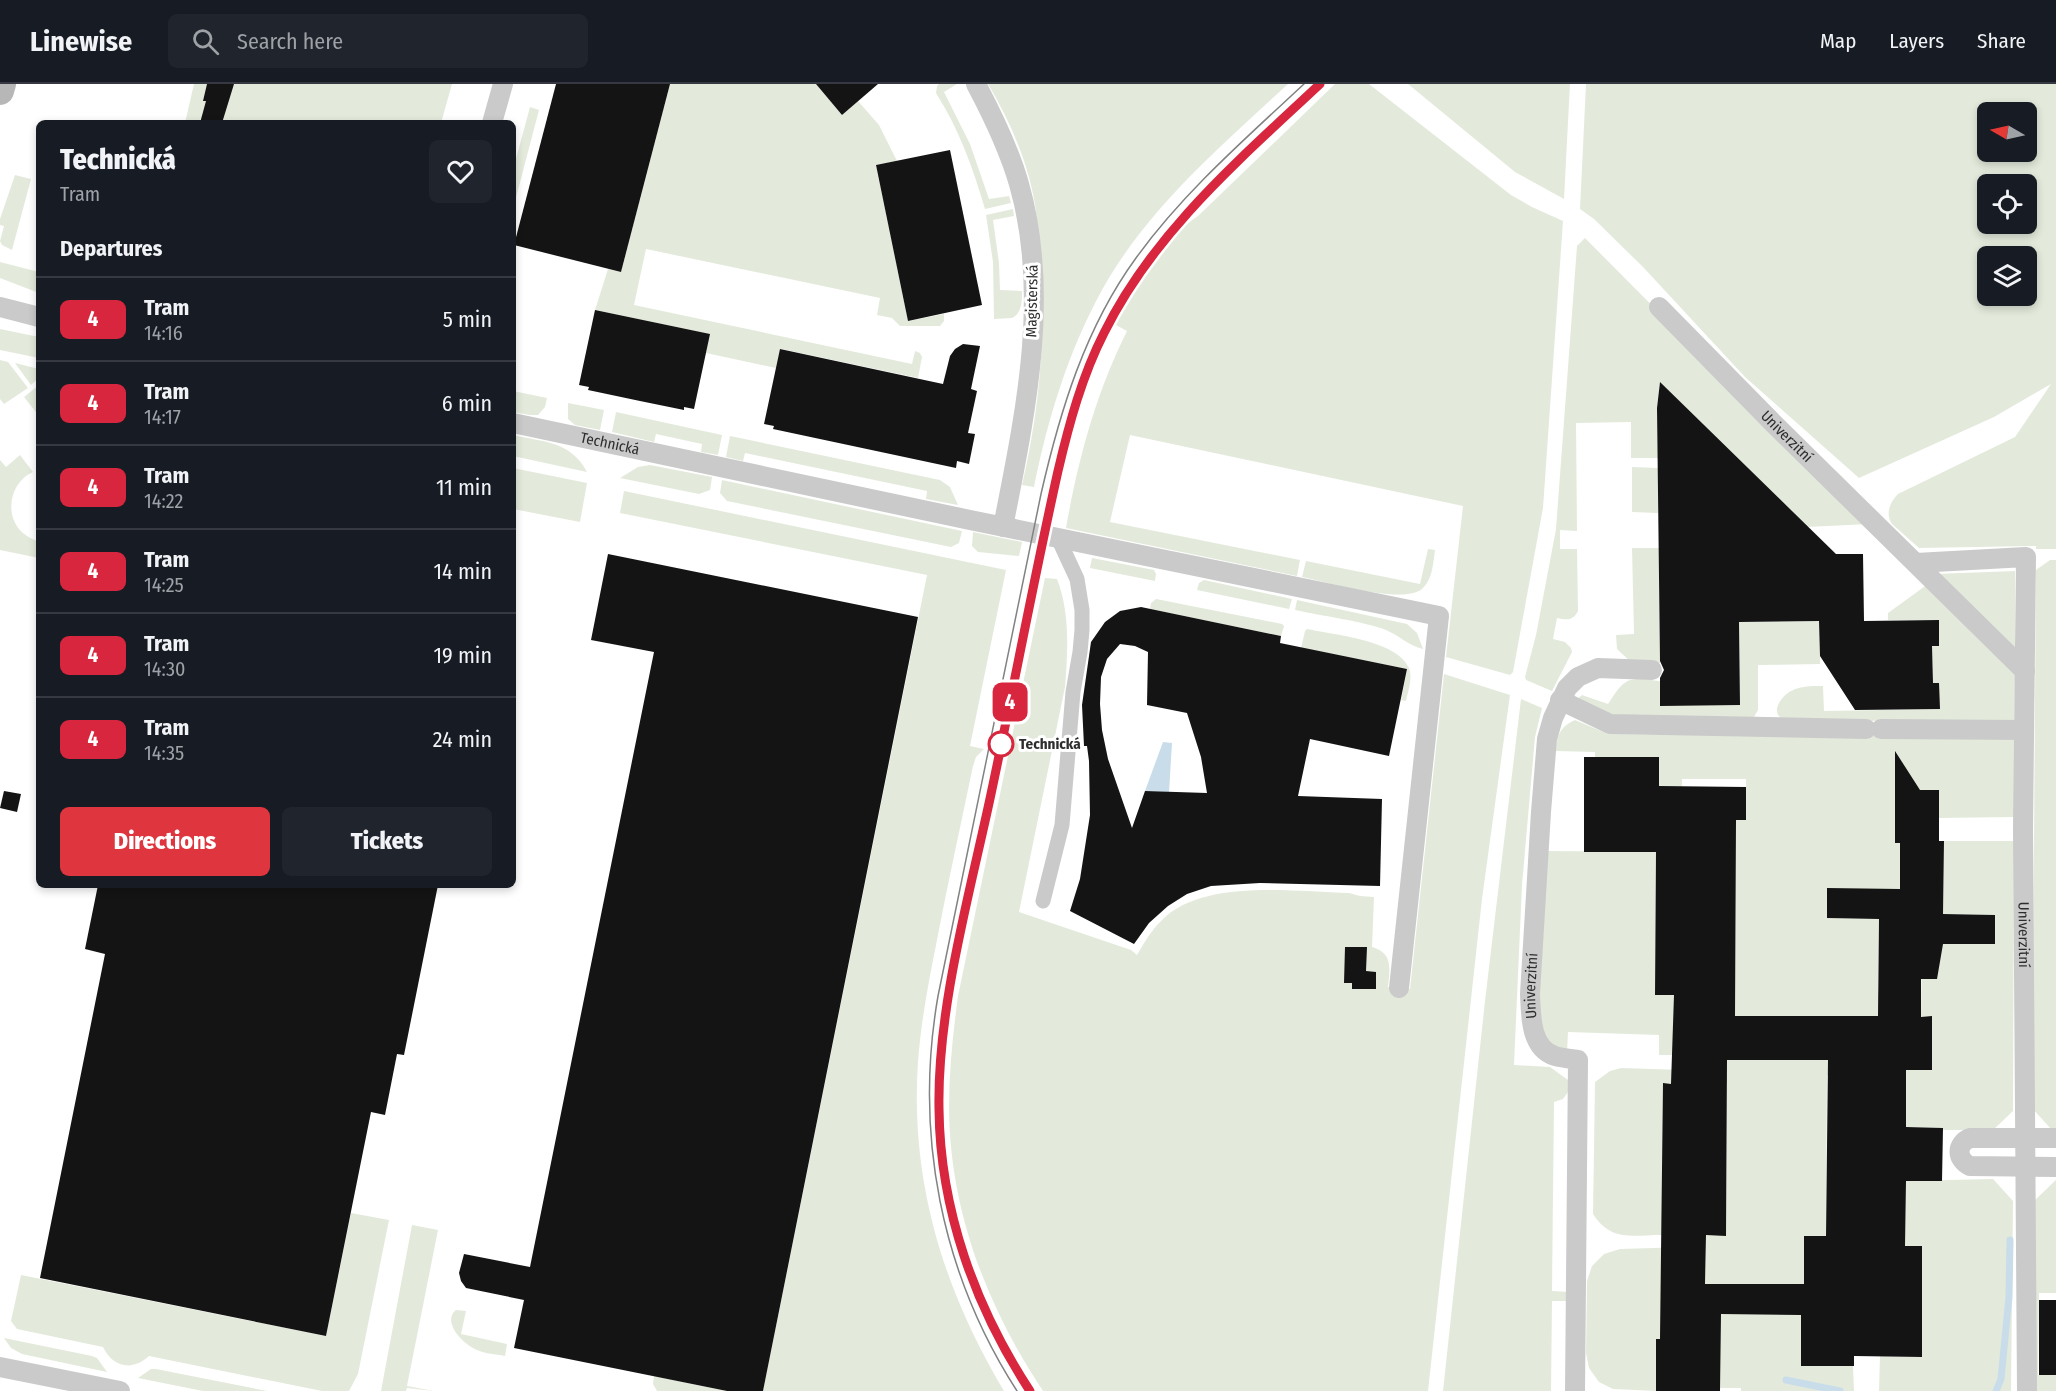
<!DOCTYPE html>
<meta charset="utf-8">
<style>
body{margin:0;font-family:"Fira Sans Condensed",sans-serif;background:#20242c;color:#f1f3f6;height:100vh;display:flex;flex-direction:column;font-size:22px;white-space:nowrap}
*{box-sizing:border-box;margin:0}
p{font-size:20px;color:#9ea1a6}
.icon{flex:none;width:33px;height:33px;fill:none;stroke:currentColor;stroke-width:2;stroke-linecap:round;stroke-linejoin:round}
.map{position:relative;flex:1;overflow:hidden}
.side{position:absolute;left:36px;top:36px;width:480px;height:768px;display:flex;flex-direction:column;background:#171b24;border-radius:9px;box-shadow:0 3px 9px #0003}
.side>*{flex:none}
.badge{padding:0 12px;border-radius:9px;font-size:21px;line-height:39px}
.needle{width:39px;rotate:279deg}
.buttons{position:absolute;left:1977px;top:18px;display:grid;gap:12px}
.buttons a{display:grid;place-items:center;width:60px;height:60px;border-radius:9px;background:#171b24;box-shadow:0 3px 9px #0003;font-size:30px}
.map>.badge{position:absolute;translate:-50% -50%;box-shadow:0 0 0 3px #fff}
h2{padding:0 24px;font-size:22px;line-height:54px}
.round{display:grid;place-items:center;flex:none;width:63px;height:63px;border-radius:9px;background:#20242c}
.head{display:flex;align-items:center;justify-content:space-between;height:102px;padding:0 24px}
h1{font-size:28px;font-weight:800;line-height:45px}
.cta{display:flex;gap:12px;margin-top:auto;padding:12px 24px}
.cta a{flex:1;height:69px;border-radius:9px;background:#de353f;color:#fff;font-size:24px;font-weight:800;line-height:69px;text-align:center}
.cta a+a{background:#20242c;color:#f1f3f6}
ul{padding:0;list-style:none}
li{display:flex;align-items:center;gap:18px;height:84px;padding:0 24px;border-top:2px solid #363941}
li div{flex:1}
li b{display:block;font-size:22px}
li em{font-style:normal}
li .badge{min-width:66px;font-weight:700;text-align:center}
header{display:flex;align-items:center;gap:36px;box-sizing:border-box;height:84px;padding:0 30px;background:#171b24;border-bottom:2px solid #363941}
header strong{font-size:28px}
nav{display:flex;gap:33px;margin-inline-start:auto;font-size:21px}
.search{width:420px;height:54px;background:#20242c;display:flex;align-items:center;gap:15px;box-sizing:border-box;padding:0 21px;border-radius:9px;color:#9ea1a6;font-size:22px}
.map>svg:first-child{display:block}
.green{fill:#e3eadb;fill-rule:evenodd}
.water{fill:#c8dcea}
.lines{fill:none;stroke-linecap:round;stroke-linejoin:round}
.stream{stroke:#c8dcea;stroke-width:7}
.building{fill:#141414;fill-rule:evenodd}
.pedestrian{stroke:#cacaca;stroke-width:15}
.minor{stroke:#cacaca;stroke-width:20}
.secondary{stroke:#b7b7b7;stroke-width:28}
.tram{stroke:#828282;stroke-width:1.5}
.line-casing{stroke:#fff;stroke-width:14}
.line{stroke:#d7263d;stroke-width:9}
.stop-dot{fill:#fff;stroke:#d7263d;stroke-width:3}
.labels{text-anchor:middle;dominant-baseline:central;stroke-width:6;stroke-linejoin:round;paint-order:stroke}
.street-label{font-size:15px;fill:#2d2d2d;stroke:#fff}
.stop-label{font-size:15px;font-weight:bold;fill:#2d2d2d;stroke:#fff;text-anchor:start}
</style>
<header>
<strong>Linewise</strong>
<div class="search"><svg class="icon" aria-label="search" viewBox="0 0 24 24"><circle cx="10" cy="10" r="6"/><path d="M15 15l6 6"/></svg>Search here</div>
<nav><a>Map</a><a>Layers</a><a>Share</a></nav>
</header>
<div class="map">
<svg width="2056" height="1307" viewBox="0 0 2056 1307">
<rect width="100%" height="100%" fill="#fff"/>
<g class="green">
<polygon points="194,0 452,0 441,39 185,39"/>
<polygon points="670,0 816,0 842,31 858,17 879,41 897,77 876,81 908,237 944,230 944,237 940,242 900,242 892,234 877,231 880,214 646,165 634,221 912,280 915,267 920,269 922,273 918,294 781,265 776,284 706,269 709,250 595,226 608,185 621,188"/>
<path d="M939,0H957L944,8L970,60L989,115L1009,112L1011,119L985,125C973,84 959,45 936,9L937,2Z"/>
<path d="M988,0H1288C1221,62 1147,125 1102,206C1068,268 1048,334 1034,403L1022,401C1041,320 1048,233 1038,151C1037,137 1036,123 1033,110C1025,71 1008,34 988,0Z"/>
<path d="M1335,0H1369L1511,111L1532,123L1563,137L1543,424L1513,588L1510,591L1446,573L1463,422L1130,351L1110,438L1300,476L1297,492L1066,444C1078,376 1096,309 1127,247L1114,240C1140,204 1160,157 1198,132Z"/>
<polygon points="1408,0 1570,0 1564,115 1515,88"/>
<path d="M1586,0H2056V465H2036V462L1919,464L1892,440C1885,430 1890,418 1898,410L2015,353L2051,300L1994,333L1859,394L1745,293L1643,183L1594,135L1580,125ZM2026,28V68H1988V28ZM2026,100V140H1988V100ZM1988,172H2026V212H1988Z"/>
<polygon points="530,23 539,26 513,125 513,86"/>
<polygon points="15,91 31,95 12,166 2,161 0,157 4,142 0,141 0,135"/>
<path d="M1013,125L1014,132L993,136L999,179L1000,206L1022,207C1022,218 1022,229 1012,234L994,235L993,178L986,131Z"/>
<path d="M1585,154L1869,440L1807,443L1660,298L1657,324L1658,374H1631V338L1576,339L1577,447L1560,446V465H1577L1578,527C1573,537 1567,536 1557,534L1553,555L1565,558L1571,564L1572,568L1552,607L1526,596L1525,593L1536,551L1556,445L1577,162Z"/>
<polygon points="0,178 39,188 39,209 0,194"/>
<polygon points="0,245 39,253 39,274 0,266"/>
<polygon points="0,276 8,278 28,304 4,320 0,315"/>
<polygon points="15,279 39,285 39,294 31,301"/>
<polygon points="39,301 39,332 24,313"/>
<polygon points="513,307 547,314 545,323 538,331 530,331 513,328"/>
<polygon points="568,319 604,326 600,346 575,341 568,335"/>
<polygon points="616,328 722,351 718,371 701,368 702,360 656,350 654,358 612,348"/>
<path d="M513,351C543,358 571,357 587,388L513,372Z"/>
<polygon points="730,352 940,396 950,403 958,421 926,415 927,407 745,369 743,377 726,373"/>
<path d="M20,371L33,388C12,397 4,426 19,445C24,451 32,455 39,458V474L0,466V376L6,383Z"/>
<polygon points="650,381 712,393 710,406 699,410 620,394 638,383"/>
<polygon points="1632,383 1658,384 1658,429 1632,428"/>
<polygon points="513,384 587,399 580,438 513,425"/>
<polygon points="722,396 962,447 959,459 951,463 727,417 720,409"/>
<path d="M624,407L1006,486L970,662L984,665L976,673L973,682C961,740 948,798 937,856C929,896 921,937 918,978C910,1097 943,1205 1004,1307H763L927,491L620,429Z"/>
<polygon points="973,448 1022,458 1019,472 978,468 972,462"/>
<polygon points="1632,464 1659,464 1660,579 1631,578 1617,565 1616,551 1634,550"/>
<path d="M1428,465L1435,466C1433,479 1433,495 1422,505C1403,521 1327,498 1302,493L1306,477L1420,500Z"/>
<polygon points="1092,474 1154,486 1156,490 1155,497 1090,484"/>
<polygon points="2050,476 2056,476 2056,1046 2052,1046 2032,1024 2036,486"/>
<polygon points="2015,487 2015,566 1935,490"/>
<path d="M1045,494L1057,495C1070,528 1068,567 1065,603L1019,828L1131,866L1137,871C1144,859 1151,847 1161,837C1202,794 1295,808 1349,809L1360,812L1374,813L1372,863C1393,869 1390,884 1388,903L1410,905L1444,590L1510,611L1482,815L1428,1307H1043C987,1223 950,1127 949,1025C949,987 953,949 958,912Z"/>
<polygon points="1204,496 1292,515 1289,525 1197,506 1199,499"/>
<path d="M1928,500L2015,588L2014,638L1782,636C1777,630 1775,627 1779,619C1789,602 1805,602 1823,602L1824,627L1939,625V599H1931L1933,593L1932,568L1930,567V562L1939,561L1938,536H1888V529Z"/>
<polygon points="1156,515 1282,540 1284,542 1281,552 1150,525 1151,519"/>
<path d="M1297,516L1407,540L1417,549L1423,565C1409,562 1400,552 1386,546C1362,537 1322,532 1295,526Z"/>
<path d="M1822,537L1824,569H1820V580L1758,581V626L1754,633L1611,634L1575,617L1582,611L1608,620C1613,613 1618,603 1626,598C1644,586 1718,614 1740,621L1739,538Z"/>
<path d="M1307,545C1334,551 1397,556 1409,584C1413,594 1408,607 1406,617L1401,616L1407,585L1301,564L1305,547Z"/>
<polygon points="1521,615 1542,624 1535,653 1522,801 1514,981 1550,983 1568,996 1568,1008 1563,1015 1554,1018 1552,1207 1570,1208 1569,1217 1552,1217 1551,1307 1443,1307 1485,917"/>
<path d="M1575,636L1608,650L2014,653V733L1939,734V706H1895V758L1900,759V805H1827V834L1879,835L1878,908L1890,909L1889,932H1727L1726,937L1717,936V911H1735L1736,736H1746V695H1682L1681,734H1665L1664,770H1656L1655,910L1693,911V922H1674L1673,971H1659V951L1568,948L1567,968C1548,965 1541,951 1538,933L1548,767L1659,768V673H1595V668L1556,667C1557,651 1560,643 1575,636Z"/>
<polygon points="1944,757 2014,757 2013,1027 1993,1046 1943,1046 1942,1044 1906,1043 1906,991 1902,986 1932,986 1932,933 1921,933 1922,860 1995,860 1995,831 1943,830"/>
<polygon points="1715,976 1878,976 1837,991 1827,991 1826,1152 1804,1152 1804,1200 1705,1200 1706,1151 1726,1151 1727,1000"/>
<path d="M1621,984L1684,986V1000H1663L1662,1151C1632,1151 1611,1158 1593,1130L1595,998L1610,987Z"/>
<polygon points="1993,1095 2013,1117 2011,1307 1879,1307 1880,1272 1921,1273 1882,1162 1905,1149 1906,1097"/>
<polygon points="2056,1096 2056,1209 2039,1209 2038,1291 2056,1291 2056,1307 2033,1307 2034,1117"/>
<path d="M351,1129L389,1136L358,1290L349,1307H322L149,1272C133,1287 113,1284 103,1263L17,1245L11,1237L21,1191L326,1252Z"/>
<polygon points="412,1141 438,1146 407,1302 434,1307 407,1304 406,1307 381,1307"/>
<polygon points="1687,1163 1681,1255 1656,1255 1656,1307 1613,1305 1599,1298 1589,1284 1586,1269 1587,1197 1592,1182 1604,1170 1620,1165"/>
<path d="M456,1226L466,1227L461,1250L507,1260L505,1272C496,1270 485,1270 477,1266C464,1261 441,1238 456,1226Z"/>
<polygon points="1705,1229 1801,1231 1801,1282 1853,1282 1854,1307 1741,1307 1741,1304 1720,1304 1720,1256"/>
<polygon points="4,1254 92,1272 97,1274 107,1288 22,1270 11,1264"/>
<polygon points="151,1285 156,1285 267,1307 203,1307 138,1294"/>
<polygon points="654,1292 727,1307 657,1307 653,1300"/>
</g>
<polygon class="water" points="1163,658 1172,659 1169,708 1145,707"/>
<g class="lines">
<g class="stream">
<polyline points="1786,1296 1840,1307"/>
<polyline points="1996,1307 2001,1295 2009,1213 2010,1156"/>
</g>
</g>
<g class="building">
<polygon points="207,0 234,0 222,39 200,39 206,17 203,17"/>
<polygon points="556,0 670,0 621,188 514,161"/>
<polygon points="816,0 878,0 842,31"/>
<polygon points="950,66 982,221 908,237 876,81"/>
<polygon points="595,226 710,250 694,325 684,323 684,326 640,317 588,306 589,303 579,301"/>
<polygon points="963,260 980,262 971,305 977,307 968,349 975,350 969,380 957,377 956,384 773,345 774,342 764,340 780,265 943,300 950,272 955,265"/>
<polygon points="1660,298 1836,470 1863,470 1864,537 1939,536 1939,562 1932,562 1933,599 1939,599 1940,625 1855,626 1820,572 1819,537 1739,538 1740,621 1660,622 1660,594 1664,586 1660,577 1657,324"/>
<polygon points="608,470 918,533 763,1307 727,1307 514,1264 524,1216 466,1204 461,1197 459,1189 464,1170 530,1183 654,568 591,556"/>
<path d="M1141,523L1281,552L1280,559L1407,585L1389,672L1310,655L1298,712L1382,715L1380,802L1260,799L1211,802L1187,810L1168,822L1149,839L1134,860L1070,827L1080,795L1090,731L1089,677L1087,662H1084L1082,621L1091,558L1105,538L1120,527ZM1120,560L1135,562L1148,568L1147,621L1187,629L1201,673L1207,709L1145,707L1132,744L1108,675L1102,646L1100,620L1101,593L1107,575Z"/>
<path d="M1895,667L1920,706H1939V757H1944L1943,830L1995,831V860H1943L1937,895H1921V933L1932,932V986H1906V1043L1943,1044L1942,1097H1906L1905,1162H1922V1273L1854,1272V1282H1801V1231L1721,1230L1720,1307H1656V1255H1660L1663,999L1671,1000L1674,911H1655L1656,768H1584V673H1659V702L1746,703V736H1736L1735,932H1878L1879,835L1827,834V804L1900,805V759H1895ZM1727,976H1828L1826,1152H1804V1200H1705L1706,1151L1726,1152Z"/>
<polygon points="4,707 21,710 17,728 0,724"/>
<polygon points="98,801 438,801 404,971 397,970 385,1031 371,1028 326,1252 40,1194 105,870 85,865"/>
<polygon points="1345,863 1367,863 1366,887 1376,888 1376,905 1352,905 1352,899 1344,899"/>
<rect x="2039" y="1216" width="17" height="75"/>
</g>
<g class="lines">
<polyline class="pedestrian" points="1043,817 1062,741 1073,608 1080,568 1082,546 1082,526 1077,495 1058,454"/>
<g class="minor">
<path d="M976,0C993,32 1009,65 1019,100C1051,212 1025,331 1003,443"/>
<polyline points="492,39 503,0"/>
<polyline points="0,223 39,233"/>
<path id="s1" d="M1659,223L1773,339L2025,587"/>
<path id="s2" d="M513,339L970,436L1439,532L1399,904"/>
<path id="s3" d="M1916,479L2026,473L2023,744L2027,1307"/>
<polyline points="1560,616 1610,640 1866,645"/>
<polyline points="1881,645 2024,646"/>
<path d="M2056,1054H1970C1956,1060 1956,1075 1970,1082L2056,1083"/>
<polyline points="0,1283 120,1307"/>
<path id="s4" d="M1575,1307L1578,976C1571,975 1562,974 1555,972C1530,964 1531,931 1530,910L1541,728L1547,655L1553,634L1567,604L1578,593L1598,584L1652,586"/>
</g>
<polyline class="secondary" points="0,7 2,0"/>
<g class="tram">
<path d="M1017,1307C941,1189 914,1050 938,912L1041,410C1060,327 1085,244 1136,174C1183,109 1245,55 1304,0"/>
<path d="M1030,1307C975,1223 940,1126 939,1025C938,982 944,939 952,898L1058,387C1069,340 1082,292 1104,249C1154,148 1240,76 1320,0"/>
</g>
</g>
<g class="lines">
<g class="line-casing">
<path id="line" d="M1030,1307C975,1223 940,1126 939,1025C937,924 970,809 991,710C1014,602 1034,494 1058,387C1069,340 1082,292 1104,249C1154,148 1239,76 1320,0"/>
</g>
<use href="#line" class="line"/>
</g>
<circle class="stop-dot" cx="1001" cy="660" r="12"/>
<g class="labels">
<g class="street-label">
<text transform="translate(1032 217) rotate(-89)">Magisterská</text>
<text stroke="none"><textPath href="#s1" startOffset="182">Univerzitní</textPath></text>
<text stroke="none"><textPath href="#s2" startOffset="99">Technická</textPath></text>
<text stroke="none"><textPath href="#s3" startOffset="488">Univerzitní</textPath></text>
<text stroke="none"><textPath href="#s4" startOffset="434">Univerzitní</textPath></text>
</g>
<g class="stop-label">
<text x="1019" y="660">Technická</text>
</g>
</g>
</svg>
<div class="buttons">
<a><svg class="needle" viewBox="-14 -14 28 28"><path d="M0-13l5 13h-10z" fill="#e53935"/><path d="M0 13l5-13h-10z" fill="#9ea1a6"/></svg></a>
<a><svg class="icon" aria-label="locate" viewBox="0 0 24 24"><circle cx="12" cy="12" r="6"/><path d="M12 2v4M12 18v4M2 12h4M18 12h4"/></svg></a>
<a><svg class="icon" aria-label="layers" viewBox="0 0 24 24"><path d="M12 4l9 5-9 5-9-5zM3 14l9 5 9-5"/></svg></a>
</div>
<b class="badge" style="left:1010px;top:618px;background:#d7263d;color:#fff">4</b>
<section class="side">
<div class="head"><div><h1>Technická</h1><p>Tram</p></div><a class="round"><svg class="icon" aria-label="heart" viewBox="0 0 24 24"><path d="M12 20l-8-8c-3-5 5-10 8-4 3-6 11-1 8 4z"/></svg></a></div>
<h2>Departures</h2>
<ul>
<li><span class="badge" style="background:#d7263d;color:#fff">4</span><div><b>Tram</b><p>14:16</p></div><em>5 min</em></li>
<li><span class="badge" style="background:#d7263d;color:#fff">4</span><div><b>Tram</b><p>14:17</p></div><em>6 min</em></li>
<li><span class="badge" style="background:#d7263d;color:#fff">4</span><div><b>Tram</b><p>14:22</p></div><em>11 min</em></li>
<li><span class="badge" style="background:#d7263d;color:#fff">4</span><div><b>Tram</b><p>14:25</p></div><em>14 min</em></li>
<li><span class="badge" style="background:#d7263d;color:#fff">4</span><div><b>Tram</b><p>14:30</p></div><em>19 min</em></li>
<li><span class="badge" style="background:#d7263d;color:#fff">4</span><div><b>Tram</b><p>14:35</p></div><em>24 min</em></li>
</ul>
<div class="cta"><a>Directions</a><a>Tickets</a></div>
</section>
</div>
